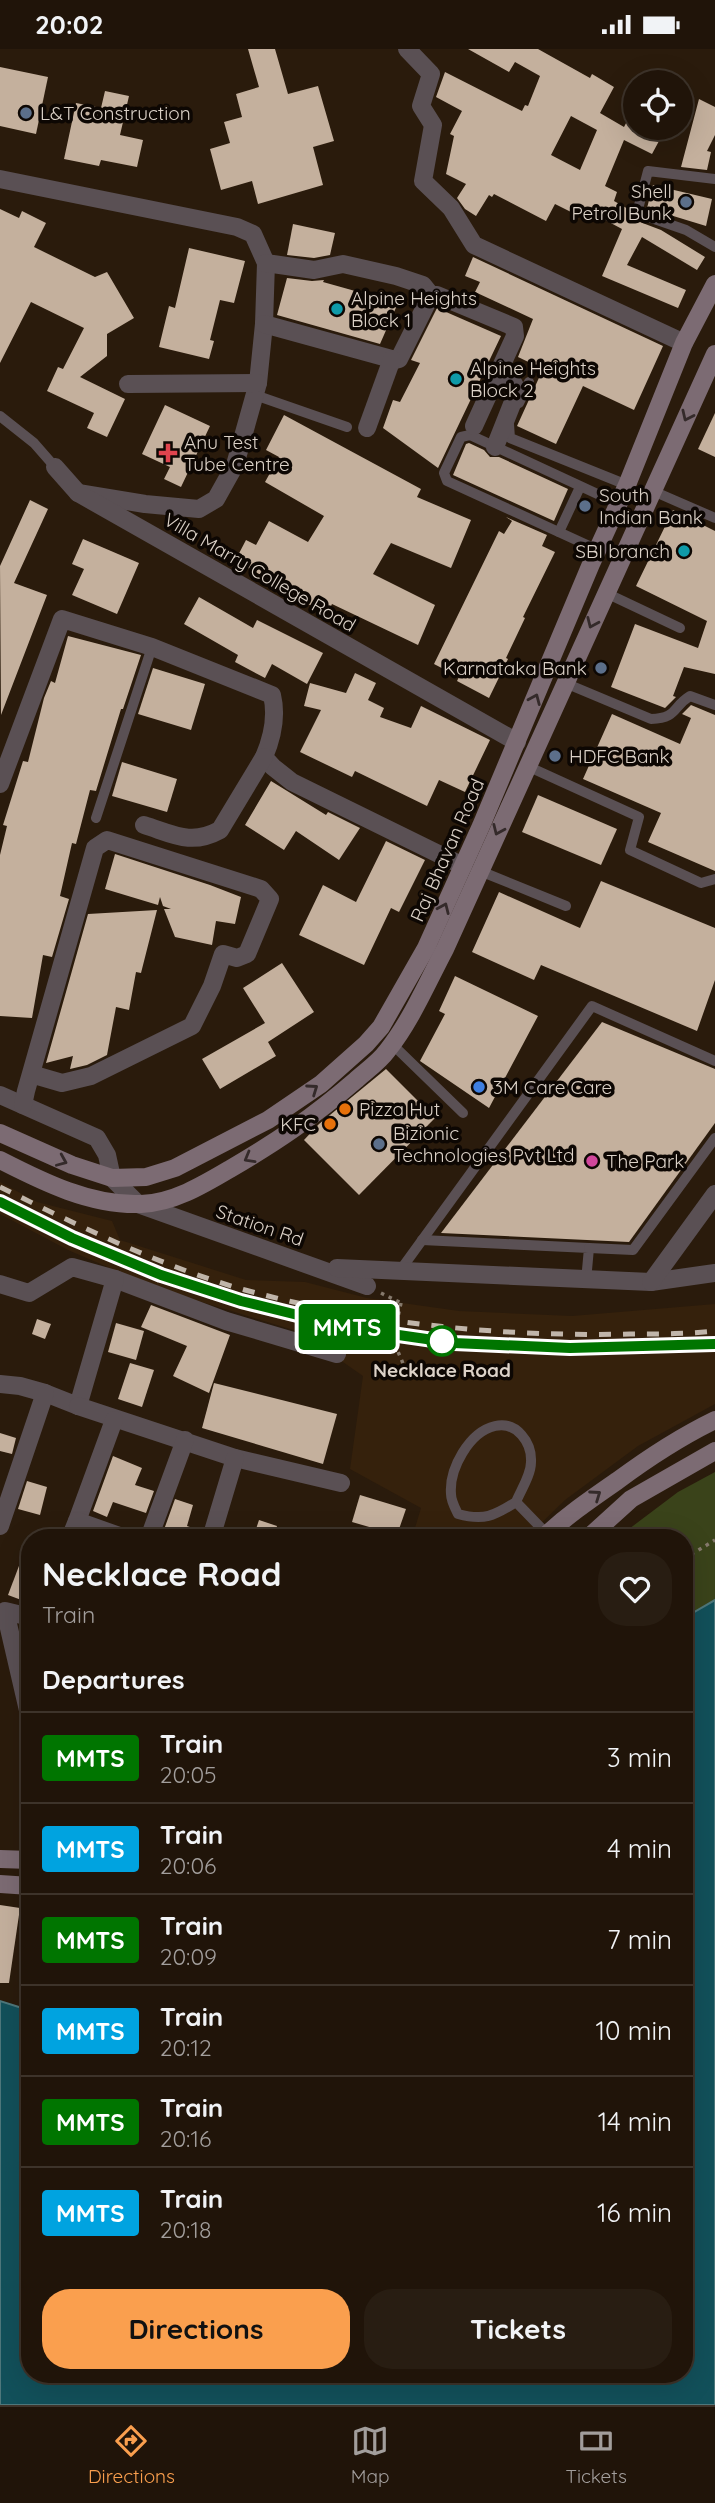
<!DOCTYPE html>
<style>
body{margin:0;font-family:Quicksand,sans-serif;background:#281d12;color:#f1f3f6;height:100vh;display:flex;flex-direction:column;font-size:26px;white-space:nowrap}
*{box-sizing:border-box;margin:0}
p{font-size:23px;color:#a29e9c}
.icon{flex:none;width:38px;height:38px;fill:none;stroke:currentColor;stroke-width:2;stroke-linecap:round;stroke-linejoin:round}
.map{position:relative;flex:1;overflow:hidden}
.drawer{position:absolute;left:21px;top:1480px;width:672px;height:854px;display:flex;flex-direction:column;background:#201409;border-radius:28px;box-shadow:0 7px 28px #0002,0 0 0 2px #3d332a}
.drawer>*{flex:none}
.badge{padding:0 14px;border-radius:5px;font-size:24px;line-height:46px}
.controls{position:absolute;left:623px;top:21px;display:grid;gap:14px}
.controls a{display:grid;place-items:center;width:70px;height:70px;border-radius:50%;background:#201409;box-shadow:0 7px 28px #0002,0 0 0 2px #3d332a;font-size:35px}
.map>.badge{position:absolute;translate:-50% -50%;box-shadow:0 0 0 4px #fff}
h2{padding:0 21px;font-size:26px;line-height:63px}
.round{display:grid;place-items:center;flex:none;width:74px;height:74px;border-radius:28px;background:#281d12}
.overview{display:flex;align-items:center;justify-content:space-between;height:119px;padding:0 21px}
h1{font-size:33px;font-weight:800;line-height:52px}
.button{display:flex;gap:14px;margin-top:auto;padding:14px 21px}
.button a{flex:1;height:80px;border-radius:28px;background:#fa9f4e;color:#111;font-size:28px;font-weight:800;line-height:80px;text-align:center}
.button a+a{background:#281d12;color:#f1f3f6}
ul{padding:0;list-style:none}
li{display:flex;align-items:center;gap:21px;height:91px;padding:0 21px;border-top:2px solid #3d332a}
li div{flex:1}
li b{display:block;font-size:26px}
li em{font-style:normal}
li .badge{min-width:77px;font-weight:700;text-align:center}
.status{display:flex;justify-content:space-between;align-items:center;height:49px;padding:0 35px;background:#201409;direction:ltr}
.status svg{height:19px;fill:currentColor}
.dock{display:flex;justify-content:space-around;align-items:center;height:98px;border-top:2px solid #3d332a;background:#201409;font-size:19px;color:#a29e9c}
.dock a{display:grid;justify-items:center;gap:4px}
.dock .current{color:#fa9f4e}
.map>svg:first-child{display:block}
.built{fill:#35210c}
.green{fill:#3a431a}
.water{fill:#12505a;stroke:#4e777b;stroke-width:2}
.building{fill:#c4b09d;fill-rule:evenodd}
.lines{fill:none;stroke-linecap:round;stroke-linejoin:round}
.path{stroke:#85796c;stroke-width:3.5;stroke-dasharray:3.5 5;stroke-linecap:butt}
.service{stroke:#5a5054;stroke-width:10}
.minor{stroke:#5a5054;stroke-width:18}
.secondary{stroke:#7c6b73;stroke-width:18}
.rail{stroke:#c0b5aa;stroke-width:5;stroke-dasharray:12 12;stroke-linecap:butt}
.path-bridge{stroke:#85796c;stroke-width:3.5;stroke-dasharray:3.5 5;stroke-linecap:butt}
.oneway{stroke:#342a2a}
.line-casing{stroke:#fff;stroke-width:16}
.line{stroke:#007500;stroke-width:10}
.service-dot{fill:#5c6f8a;stroke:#0d0703;stroke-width:2.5}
.culture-dot{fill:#0f9aa8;stroke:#0d0703;stroke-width:2.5}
.health-dot{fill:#e0444e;stroke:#0d0703;stroke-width:2.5}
.shop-dot{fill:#3f7fe0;stroke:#0d0703;stroke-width:2.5}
.food-dot{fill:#e8710a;stroke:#0d0703;stroke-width:2.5}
.hotel-dot{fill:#d1479c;stroke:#0d0703;stroke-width:2.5}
.stop-dot{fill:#fff;stroke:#007500;stroke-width:3.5}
.labels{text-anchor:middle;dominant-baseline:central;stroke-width:7;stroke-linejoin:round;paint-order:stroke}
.poi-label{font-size:19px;fill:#dbd1c7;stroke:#0d0703;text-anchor:start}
.street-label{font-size:19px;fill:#dbd1c7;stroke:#0d0703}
.stop-label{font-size:19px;font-weight:bold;fill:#dbd1c7;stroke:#0d0703}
</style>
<div class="status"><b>20:02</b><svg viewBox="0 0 49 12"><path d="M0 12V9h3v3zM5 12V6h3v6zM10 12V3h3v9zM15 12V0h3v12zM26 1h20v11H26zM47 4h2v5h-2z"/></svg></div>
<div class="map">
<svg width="715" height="2356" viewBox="0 0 715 2356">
<rect width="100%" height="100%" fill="#2a1b0c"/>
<polygon class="built" points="0,1133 37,1153 112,1172 120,1191 246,1231 305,1233 367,1249 459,1262 572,1267 715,1255 715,1355 638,1397 565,1451 526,1489 412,1489 421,1459 350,1420 363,1327 300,1283 159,1240 68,1201 0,1165"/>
<polygon class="green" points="715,1423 715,1551 684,1569 684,1489 617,1489 678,1443"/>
<polygon class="water" points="715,1551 715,2356 0,2356 0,1952 25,1960 30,1964 30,2326 684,2326 684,1569"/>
<g class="building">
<polygon points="248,0 275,0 288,45 318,37 334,92 313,98 323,136 258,155 252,132 221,141 210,100 230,94 224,73 242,68 236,45 259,38"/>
<path d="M468,0H538L590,29L592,25L614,38L600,64L624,78L635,57V79H666L652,105L624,91L605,137L617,143L614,152L630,161L632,170L661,181L705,208L697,221L642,188L627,216L686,241L678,259L602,227L622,180L579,157L575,165L555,155L546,172L494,145L492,148L489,146L476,167L465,160L457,149L466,135L446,125L454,87L450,85L462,62L436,48L445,23L522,62L525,56L528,57L540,27L515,13L509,23ZM571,67L597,81L580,121L551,106Z"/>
<polygon points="0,18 48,28 36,85 0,77"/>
<polygon points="105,42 129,47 120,86 143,91 137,118 101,111 99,117 64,110 76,54 101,59"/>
<polygon points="699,50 715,58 715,86 707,102 711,103 707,121 681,118"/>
<polygon points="653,136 712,150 706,177 647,159"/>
<polygon points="0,160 19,169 22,162 46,174 34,198 95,228 107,223 134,269 107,285 107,307 80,328 125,350 107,388 87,379 94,364 47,342 58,318 63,320 84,279 31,253 0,314"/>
<polygon points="293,175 335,184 330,206 314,209 287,206"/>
<polygon points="189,199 245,212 234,254 220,251 210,291 214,292 209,310 159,298 169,257 175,259"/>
<polygon points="473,208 663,297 634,361 583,337 556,395 517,377 543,320 518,308 533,270 475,243 480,233 465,227"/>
<polygon points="287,229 312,232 324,231 323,233 398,254 380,295 277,266"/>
<polygon points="437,259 501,287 438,419 383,379 393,351 400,353 420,314 411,311"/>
<polygon points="165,356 210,377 181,438 164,430 170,418 142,405"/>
<polygon points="715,364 715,408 698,400"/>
<polygon points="284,366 421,440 417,448 471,471 451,519 391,494 373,525 435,556 418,596 332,555 327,565 289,545 291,542 235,512 246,491 256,496 269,472 308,493 324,467 265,433 279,408 266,401"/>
<polygon points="469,394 484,401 490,408 499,408 568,440 554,472 453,426 466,395"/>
<polygon points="30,451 48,460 14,534 47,546 1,666 0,517"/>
<polygon points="673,461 715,482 715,625 684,618 673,647 676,648 665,659 611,638 635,575 698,599 707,572 636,537"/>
<polygon points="506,468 547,486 542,497 555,503 523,568 525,569 506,609 508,610 489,649 457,632 459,628 434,615 499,482 504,485 512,472"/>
<polygon points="83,490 139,514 117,565 72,546 84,520 72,515"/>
<polygon points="199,548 253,579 257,571 323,604 307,635 272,615 265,629 235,613 238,606 184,575"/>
<polygon points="68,587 141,606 123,660 121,660 96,742 90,741 76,795 72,794 60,847 69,850 52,908 43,906 32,969 0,967 0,806 7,777 3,776 23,712 28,713 44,649 51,632 55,634"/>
<polygon points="153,619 205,635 191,681 138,665"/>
<polygon points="355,624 376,634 368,651 384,659 380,668 411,679 421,657 490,691 465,743 439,731 427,757 355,722 352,728 300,703 321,661 304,657 310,634 346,644"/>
<polygon points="691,656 715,666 715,822 648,793 661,764 583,730 612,665 680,695 691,669 682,665"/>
<polygon points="122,713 177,730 167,763 112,747"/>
<polygon points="271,732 326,766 328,763 360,779 339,811 296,782 284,801 245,776"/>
<polygon points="538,746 617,780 601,816 522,783"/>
<polygon points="386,792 425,811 399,863 391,859 364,916 299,886 323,836 356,853"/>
<polygon points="115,805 210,836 241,848 235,875 216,872 212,896 175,888 164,860 171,860 163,857 160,848 158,856 105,840"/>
<polygon points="601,832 715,879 715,931 697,982 541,916 534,931 472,903 499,843 580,879"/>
<polygon points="157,861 141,924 136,923 129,961 116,958 107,1006 87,1016 70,1020 73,1007 46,1014 88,865"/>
<polygon points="282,914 314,963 268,993 276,1007 220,1040 202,1010 265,974 243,939"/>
<polygon points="455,927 538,967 489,1059 420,1012 445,965 439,962"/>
<polygon points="602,973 715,1020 715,1074 629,1193 441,1184"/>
<polygon points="386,1020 435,1069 359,1146 304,1091 319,1075"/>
<polygon points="151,1256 230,1286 209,1344 173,1327 187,1297 141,1278"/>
<polygon points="37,1270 51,1275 45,1290 32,1285"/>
<polygon points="116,1274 144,1282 136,1311 108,1303"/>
<polygon points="130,1314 154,1321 142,1358 118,1350"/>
<polygon points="214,1334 337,1365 323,1415 202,1379"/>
<polygon points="0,1384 16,1389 12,1405 0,1402"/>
<polygon points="113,1407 142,1419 135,1436 154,1442 146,1464 113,1453 107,1468 93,1462"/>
<polygon points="27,1432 47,1438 40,1466 18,1460"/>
<polygon points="360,1446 406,1460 397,1486 352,1473"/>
<polygon points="175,1450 193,1456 187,1477 201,1482 200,1489 161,1489"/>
<polygon points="259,1471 277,1477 273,1489 253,1489"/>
<polygon points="28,1493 30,1537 24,1552 8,1546"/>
<polygon points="0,1856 20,1859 9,1934 0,1934"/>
</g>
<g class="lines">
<g class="path">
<polyline points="381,1244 401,1254"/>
<polyline points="684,1510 715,1491"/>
</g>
<g class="service">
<polyline points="715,130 648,122 637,164 686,181 715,198"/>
<polyline points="255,346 347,378"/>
<polyline points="519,354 529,333"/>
<polyline points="0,367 34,394 55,418"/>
<polyline points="509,375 510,389 627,436"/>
<polyline points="653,442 715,469"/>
<polyline points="559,483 580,438"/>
<polyline points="598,501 447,432 444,424 461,388 470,386 619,455"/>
<polyline points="606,544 680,579"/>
<path d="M565,634L651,670C678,669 672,658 690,647L715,656"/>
<polyline points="527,717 639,768 630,801 701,834 715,830"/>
<polyline points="96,769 152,598"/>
<polyline points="480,822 566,857"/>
<polyline points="392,995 463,1064"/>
<polyline points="422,1191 589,1199 586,1232"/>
<polyline points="589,1199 633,1201 715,1089"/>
<polyline points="399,1223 592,957 715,1012"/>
<path d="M516,1453C494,1467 484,1472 458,1465C455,1459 451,1452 451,1445C449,1420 469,1383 495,1377C517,1372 532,1394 531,1413C531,1426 521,1441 516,1453L547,1485"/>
</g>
<g class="minor">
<polyline points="407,0 431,25 421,57 433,76 423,132 451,159 474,196 684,294"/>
<polyline points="0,130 237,178 253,185 266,214 264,275 258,334 235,416 216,450 199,460 145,455 78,444"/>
<polyline points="266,214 314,221 343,215 396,227 423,236 431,246"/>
<polyline points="264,275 395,311 399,310 431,246 437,246 514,278 515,287 474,377"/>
<polyline points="128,335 258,334"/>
<polyline points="367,379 392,310"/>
<path d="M495,398L516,345C517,331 508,331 497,326"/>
<polyline points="55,418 78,444 517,693"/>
<path d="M0,735L62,570L152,598L272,646C277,667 273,687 264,708L273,718L292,733L463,817"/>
<path d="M144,776C173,785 191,797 220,781L264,708"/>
<polyline points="0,1046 97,1089 107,1106 112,1129 138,1155 367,1237"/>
<polyline points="23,1056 26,1042 95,799 107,791 261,840 270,850 247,905 237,909 223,905 212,937 192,977 91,1027 62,1034 31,1025"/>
<polyline points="337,1219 651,1233 715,1224"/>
<polyline points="115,1230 226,1272 337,1305"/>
<polyline points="651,1233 715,1145"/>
<polyline points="0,1235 29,1244 72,1218 115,1230 78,1357 45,1344"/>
<polyline points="0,1335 20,1337 45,1344 0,1477"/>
<polyline points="78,1357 235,1409 341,1434"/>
<polyline points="77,1472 114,1371"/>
<polyline points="70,1489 77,1472 125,1489"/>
<polyline points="149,1489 185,1391"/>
<polyline points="211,1489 235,1409"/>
<polyline points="30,1568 5,1562 30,1670"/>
</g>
<g class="secondary">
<polyline points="0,1084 72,1116 112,1129 146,1128 175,1119 268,1071 321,1035 366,995 381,978 426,899 481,777 591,515 627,436 684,294 715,235"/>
<path d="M0,1111C43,1133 91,1157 141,1155C173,1154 203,1136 230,1120C278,1092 313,1068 356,1031C366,1022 379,1013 387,1002C411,972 427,934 445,900L715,305"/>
<path d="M543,1489C566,1467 591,1450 617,1432C648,1409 680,1388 715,1371"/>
<polyline points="588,1489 631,1450 715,1402"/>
<polyline points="0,1810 30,1811"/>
<polyline points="0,1835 30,1837"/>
</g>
<g class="rail">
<path d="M0,1138C79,1177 160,1217 245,1241C371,1275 500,1288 630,1285C658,1285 687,1285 715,1282"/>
<path d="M0,1153C52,1180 105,1205 160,1225C309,1281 467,1302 625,1298C655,1297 685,1297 715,1294"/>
</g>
<polyline class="path-bridge" points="401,1254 393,1291 408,1326"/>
</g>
<defs><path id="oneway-chevron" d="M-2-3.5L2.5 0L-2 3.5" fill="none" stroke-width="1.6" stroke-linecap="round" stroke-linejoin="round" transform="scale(1.75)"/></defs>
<g class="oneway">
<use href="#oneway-chevron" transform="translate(687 367) rotate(115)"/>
<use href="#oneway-chevron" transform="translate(592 574) rotate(114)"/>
<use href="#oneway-chevron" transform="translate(535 650) rotate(-67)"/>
<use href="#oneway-chevron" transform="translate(498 781) rotate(114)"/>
<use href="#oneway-chevron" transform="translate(444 859) rotate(-66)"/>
<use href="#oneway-chevron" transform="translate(313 1040) rotate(-35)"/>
<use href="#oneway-chevron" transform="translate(249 1109) rotate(150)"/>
<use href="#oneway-chevron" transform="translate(62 1112) rotate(23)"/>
<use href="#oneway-chevron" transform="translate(596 1446) rotate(-35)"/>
</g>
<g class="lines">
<g class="line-casing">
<polyline id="line" points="0,1153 72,1189 161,1226 241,1252 350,1279 454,1294 570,1299 715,1295"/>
</g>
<use href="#line" class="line"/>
</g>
<g class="service-dot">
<circle cx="26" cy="64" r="7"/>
<circle cx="686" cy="153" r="7"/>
<circle cx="585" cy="457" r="7"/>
<circle cx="601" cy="619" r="7"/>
<circle cx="555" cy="707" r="7"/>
<circle cx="379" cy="1095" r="7"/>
</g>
<g class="culture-dot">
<circle cx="337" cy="260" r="7"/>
<circle cx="456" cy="330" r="7"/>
<circle cx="684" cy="502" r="7"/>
</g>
<path class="health-dot" d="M164.5 393.5h7v7h7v7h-7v7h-7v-7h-7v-7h7z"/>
<circle class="shop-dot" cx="479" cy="1038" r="7"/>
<g class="food-dot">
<circle cx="345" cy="1060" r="7"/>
<circle cx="330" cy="1075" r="7"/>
</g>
<circle class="hotel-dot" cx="592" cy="1112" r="7"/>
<circle class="stop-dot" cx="442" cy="1292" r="14"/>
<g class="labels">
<g class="poi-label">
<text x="40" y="64">L&amp;T Construction</text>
<text x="672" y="142" text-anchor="end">Shell<tspan x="672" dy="22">Petrol Bunk</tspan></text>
<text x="351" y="249">Alpine Heights<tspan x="351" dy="22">Block 1</tspan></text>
<text x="470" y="319">Alpine Heights<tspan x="470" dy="22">Block 2</tspan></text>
<text x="184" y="393">Anu Test<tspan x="184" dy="22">Tube Centre</tspan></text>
<text x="599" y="446">South<tspan x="599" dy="22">Indian Bank</tspan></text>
<text x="670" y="502" text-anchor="end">SBI branch</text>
<text x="587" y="619" text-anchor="end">Karnataka Bank</text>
<text x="569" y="707">HDFC Bank</text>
<text x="493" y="1038">3M Care Care</text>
<text x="359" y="1060">Pizza Hut</text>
<text x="316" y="1075" text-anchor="end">KFC</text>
<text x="393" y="1084">Bizionic<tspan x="393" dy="22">Technologies Pvt Ltd</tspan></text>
<text x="606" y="1112">The Park</text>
</g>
<g class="street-label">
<text transform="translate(260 523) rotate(30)">Villa Marry College Road</text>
<text transform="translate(447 801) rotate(-66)">Raj Bhavan Road</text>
<text transform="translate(260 1176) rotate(19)">Station Rd</text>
</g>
<g class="stop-label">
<text x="442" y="1321">Necklace Road</text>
</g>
</g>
</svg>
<div class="controls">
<a><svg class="icon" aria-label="locate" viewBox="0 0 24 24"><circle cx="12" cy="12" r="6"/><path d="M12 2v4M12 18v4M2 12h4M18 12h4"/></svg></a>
</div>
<b class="badge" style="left:347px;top:1278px;background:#007500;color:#fff">MMTS</b>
<section class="drawer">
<div class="overview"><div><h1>Necklace Road</h1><p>Train</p></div><a class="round"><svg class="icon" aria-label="heart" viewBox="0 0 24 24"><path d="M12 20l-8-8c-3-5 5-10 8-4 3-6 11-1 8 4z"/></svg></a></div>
<h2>Departures</h2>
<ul>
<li><span class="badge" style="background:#007500;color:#fff">MMTS</span><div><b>Train</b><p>20:05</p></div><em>3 min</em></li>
<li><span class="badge" style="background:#00a3e0;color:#fff">MMTS</span><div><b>Train</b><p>20:06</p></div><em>4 min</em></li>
<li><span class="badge" style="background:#007500;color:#fff">MMTS</span><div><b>Train</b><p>20:09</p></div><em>7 min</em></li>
<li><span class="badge" style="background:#00a3e0;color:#fff">MMTS</span><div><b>Train</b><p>20:12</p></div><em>10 min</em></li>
<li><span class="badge" style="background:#007500;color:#fff">MMTS</span><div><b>Train</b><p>20:16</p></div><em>14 min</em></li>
<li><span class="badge" style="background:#00a3e0;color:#fff">MMTS</span><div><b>Train</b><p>20:18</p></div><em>16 min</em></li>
</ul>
<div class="button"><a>Directions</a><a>Tickets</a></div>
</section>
</div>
<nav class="dock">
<a class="current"><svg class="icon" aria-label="directions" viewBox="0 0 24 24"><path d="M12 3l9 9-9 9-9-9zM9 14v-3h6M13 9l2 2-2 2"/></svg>Directions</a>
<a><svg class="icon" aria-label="map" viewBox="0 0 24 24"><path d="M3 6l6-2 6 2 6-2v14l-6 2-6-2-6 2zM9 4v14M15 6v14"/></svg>Map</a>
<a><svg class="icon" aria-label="tickets" viewBox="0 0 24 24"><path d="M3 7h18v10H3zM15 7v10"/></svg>Tickets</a>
</nav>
